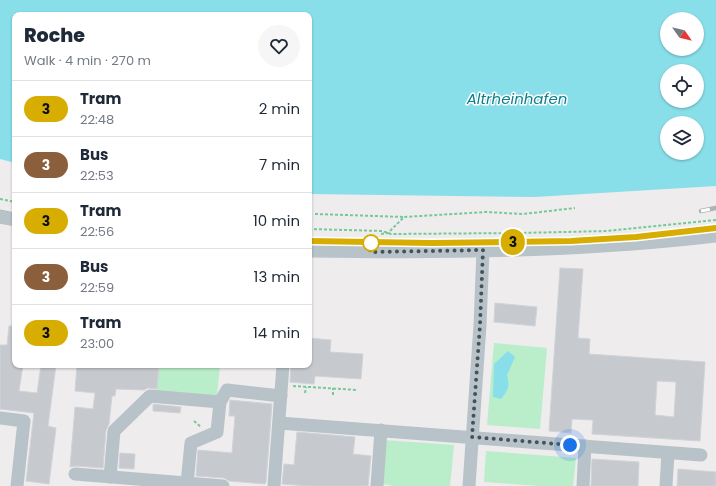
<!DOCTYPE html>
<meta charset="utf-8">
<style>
body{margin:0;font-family:Poppins,sans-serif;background:#f6f6f7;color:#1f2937;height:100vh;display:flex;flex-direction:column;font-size:15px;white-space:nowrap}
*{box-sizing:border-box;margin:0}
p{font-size:13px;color:#747a83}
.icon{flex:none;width:22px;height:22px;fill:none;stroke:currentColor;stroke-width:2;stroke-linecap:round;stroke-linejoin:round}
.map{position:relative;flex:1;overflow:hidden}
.side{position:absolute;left:12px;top:12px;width:300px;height:356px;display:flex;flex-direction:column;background:#fff;border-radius:8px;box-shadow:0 1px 3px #0004}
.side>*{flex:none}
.badge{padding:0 8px;border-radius:13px;font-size:14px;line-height:26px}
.needle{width:26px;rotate:124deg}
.fabs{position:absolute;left:660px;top:12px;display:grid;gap:8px}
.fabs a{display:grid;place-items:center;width:44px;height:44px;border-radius:50%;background:#fff;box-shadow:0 1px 3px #0004;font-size:20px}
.you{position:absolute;width:20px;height:20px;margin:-10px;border:3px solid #fff;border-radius:50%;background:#1a73e8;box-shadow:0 0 0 6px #1a73e833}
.map>.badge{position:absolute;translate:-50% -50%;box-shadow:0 0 0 2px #fff}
.round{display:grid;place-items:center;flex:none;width:42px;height:42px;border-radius:21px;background:#f6f6f7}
.head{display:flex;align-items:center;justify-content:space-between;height:68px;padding:0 12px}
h1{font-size:19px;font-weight:800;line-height:30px}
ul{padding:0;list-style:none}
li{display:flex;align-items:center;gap:12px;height:56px;padding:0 12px;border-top:1px solid #e0e1e3}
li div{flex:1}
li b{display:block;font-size:15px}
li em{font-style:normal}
li .badge{min-width:44px;font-weight:700;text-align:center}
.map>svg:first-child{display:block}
.green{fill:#baedc9}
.water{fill:#88dfea;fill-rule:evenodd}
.building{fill:#c6cacf;stroke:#d0d3d8;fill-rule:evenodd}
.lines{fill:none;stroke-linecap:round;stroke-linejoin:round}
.path{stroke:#73ca97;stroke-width:2;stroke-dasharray:3 2;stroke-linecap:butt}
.minor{stroke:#b8c3c9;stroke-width:13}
.tram{stroke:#afb3b7;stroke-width:1}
.rail-casing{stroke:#afb3b7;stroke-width:4.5}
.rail{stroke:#fff;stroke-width:3;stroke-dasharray:9;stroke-linecap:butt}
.line-casing{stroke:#fff;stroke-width:9}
.line{stroke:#d6ad00;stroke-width:6}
.walk{stroke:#455259;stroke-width:4;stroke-dasharray:0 7.2}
.stop-dot{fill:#fff;stroke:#d6ad00;stroke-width:2}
.labels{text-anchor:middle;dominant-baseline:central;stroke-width:3;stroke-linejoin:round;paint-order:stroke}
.water-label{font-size:15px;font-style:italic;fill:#0e808d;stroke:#fff}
</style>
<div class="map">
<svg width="716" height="486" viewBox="0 0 716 486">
<rect width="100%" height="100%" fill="#efeced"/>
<g class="green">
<polygon points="494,343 547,348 540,429 487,425"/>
<polygon points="159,365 220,365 217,396 157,391"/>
<polygon points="384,440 454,445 450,486 391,486 391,485 381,484"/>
<polygon points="486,451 576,458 573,486 540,486 484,482"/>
</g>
<g class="water">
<path d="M0,0H716V186L535,197L309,194V15H15V163L0,159ZM667,19H697V49H667ZM667,71H697V101H667ZM667,123H697V153H667Z"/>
<path d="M508,351L515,357L507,375C510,386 508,391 501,399L493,397L494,364Z"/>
</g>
<g class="building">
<path d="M560,268L583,269L578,338L590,339L589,354L705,362L700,441L592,434L593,420L572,419L571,433L549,431ZM657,381L676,382L674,417L655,415Z"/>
<polygon points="495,303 537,307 535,326 494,322"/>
<polygon points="9,326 15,326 15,365 23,365 19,391 37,393 41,365 56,365 48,426 56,428 49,484 26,481 34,413 0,409 0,345 7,345"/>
<polygon points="309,338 331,340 330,352 363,354 361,379 315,376 314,384 290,382 291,365 309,365"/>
<polygon points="77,365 159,365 157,389 148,388 144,390 116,389 115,396 112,396 109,424 106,430 103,468 76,466 70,467 75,407 93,409 95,393 75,391"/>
<polygon points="230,400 272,404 266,482 265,484 229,481 224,478 196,476 198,450 232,453 235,416 229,416"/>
<polygon points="153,404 181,407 180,413 153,411"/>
<polygon points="297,432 355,437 353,454 371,456 368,486 307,486 282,484 284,464 294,465"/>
<polygon points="120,453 135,454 134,469 119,468"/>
<polygon points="592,459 639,462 638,486 591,486"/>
<polygon points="678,469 716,472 716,486 677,486"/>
</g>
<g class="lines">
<g class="path">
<polyline points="0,199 15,202"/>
<polyline points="315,214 404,217"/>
<polyline points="309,229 382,231 391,234 519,233 607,231 716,220"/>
<polyline points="309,233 314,233"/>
<polyline points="381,234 388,233 404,217 486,212 523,214 575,208"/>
<polyline points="293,386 357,390"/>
<polyline points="305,393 306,387"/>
<polyline points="333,395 333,388"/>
<polyline points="194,421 201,427"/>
</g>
<g class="minor">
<polyline points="0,217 15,220"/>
<path d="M309,251C445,253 581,252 716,236"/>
<polyline points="0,418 24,421 17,486"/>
<polyline points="279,423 701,455"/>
<polyline points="75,474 223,486"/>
<polyline points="110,477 114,431 150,396 220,402"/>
<polyline points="187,483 191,443 217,432 220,402 227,390 281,396"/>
<polyline points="274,486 283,365"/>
<polyline points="377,486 381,430"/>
<polyline points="469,486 480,325 483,250"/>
<polyline points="583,486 585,446"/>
<polyline points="666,486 668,453"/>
</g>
<g class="tram">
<polyline points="0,210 15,213"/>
<polyline points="309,241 432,243 571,241 636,237 716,228"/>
</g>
<g class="rail-casing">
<polyline id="rail" points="701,211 716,208"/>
</g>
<use href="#rail" class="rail"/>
</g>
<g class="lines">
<g class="line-casing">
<polyline id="line" points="309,241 432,243 571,241 636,237 716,228"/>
</g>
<use href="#line" class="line"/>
<polyline class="walk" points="371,243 370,252 483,250 480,325 472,437 570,445"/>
</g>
<circle class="stop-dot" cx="371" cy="243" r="8"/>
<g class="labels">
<g class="water-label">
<text x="517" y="98">Altrheinhafen</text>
</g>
</g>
</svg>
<div class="fabs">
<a><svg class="needle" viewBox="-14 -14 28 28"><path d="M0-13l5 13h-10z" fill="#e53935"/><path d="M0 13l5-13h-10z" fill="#747a83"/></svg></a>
<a><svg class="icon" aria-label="locate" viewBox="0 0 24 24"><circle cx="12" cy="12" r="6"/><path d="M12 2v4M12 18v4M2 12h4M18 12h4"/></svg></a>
<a><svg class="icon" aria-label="layers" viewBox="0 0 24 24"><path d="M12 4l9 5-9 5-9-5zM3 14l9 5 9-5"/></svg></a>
</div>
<div class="you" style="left:570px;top:445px"></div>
<b class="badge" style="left:513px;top:242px;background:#d6ad00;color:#111">3</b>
<section class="side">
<div class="head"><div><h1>Roche</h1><p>Walk · 4 min · 270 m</p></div><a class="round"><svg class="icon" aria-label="heart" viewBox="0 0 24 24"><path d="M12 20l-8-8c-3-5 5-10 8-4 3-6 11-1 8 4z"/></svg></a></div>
<ul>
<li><span class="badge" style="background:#d6ad00;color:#111">3</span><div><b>Tram</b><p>22:48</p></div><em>2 min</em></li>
<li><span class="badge" style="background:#8b5e3c;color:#fff">3</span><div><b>Bus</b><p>22:53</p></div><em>7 min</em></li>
<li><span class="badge" style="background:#d6ad00;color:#111">3</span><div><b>Tram</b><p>22:56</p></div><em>10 min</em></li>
<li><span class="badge" style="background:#8b5e3c;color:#fff">3</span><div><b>Bus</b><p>22:59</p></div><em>13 min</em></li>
<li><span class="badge" style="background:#d6ad00;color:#111">3</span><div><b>Tram</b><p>23:00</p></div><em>14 min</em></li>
</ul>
</section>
</div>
